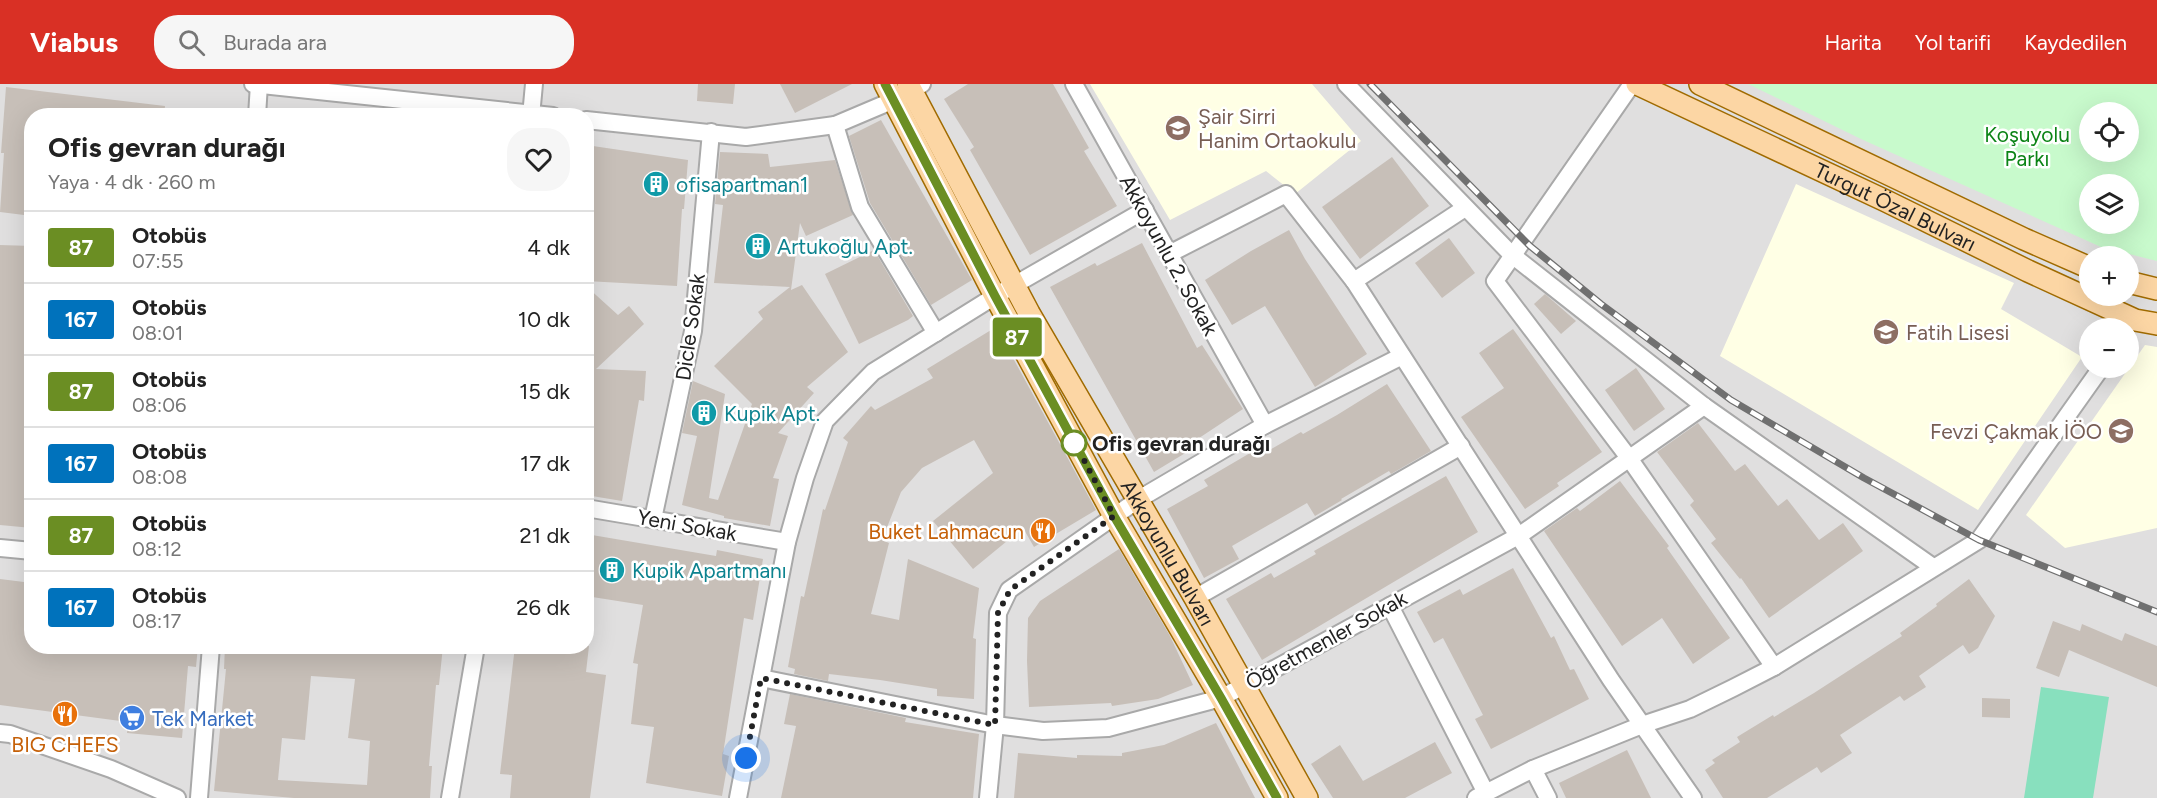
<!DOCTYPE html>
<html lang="tr">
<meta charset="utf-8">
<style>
body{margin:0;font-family:Figtree,sans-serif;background:#f6f6f6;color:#222;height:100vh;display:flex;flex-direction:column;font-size:22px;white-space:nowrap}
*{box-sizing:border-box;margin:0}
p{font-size:20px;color:#767676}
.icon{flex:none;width:33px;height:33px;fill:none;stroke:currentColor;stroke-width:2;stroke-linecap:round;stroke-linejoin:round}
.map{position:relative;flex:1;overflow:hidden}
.panel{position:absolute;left:24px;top:24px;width:570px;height:546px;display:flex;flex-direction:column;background:#fff;border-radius:24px;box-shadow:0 6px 24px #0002}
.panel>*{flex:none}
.badge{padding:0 12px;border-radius:4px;font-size:21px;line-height:39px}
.tools{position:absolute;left:2079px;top:18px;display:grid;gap:12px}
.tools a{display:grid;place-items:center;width:60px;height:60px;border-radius:50%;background:#fff;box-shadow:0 6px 24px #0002;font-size:30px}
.you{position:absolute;width:30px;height:30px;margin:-15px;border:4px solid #fff;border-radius:50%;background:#1a73e8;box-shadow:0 0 0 9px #1a73e833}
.map>.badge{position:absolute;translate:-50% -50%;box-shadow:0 0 0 3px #fff}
.round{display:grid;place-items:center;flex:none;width:63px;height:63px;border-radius:24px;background:#f6f6f6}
.summary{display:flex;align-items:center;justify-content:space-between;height:102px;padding:0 24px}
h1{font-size:28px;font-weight:700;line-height:45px}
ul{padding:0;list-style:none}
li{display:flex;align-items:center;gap:18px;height:72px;padding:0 24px;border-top:2px solid #e0e0e0}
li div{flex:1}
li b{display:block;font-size:22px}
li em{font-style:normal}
li .badge{min-width:66px;font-weight:700;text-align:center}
header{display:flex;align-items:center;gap:36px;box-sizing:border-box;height:84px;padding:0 30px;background:#d93025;color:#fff}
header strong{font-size:28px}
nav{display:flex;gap:33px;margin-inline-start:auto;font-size:21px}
.search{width:420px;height:54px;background:#f6f6f6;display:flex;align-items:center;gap:15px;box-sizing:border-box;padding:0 21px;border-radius:24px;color:#767676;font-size:22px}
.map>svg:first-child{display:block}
.residential{fill:#e0dfdf;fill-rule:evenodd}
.education{fill:#ffffe5}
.park{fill:#c8facc;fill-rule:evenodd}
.pitch{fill:#88e0be}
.building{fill:#c7bfb8;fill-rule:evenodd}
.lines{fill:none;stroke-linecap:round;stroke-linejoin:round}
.minor-casing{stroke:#a9a9a9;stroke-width:20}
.major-casing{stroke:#a06b00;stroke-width:24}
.minor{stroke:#fff;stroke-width:16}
.major{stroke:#fcd6a4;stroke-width:21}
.rail-casing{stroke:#707070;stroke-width:7}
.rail{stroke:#fff;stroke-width:4.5;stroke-dasharray:14;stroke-linecap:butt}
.line-casing{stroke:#fff;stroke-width:14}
.line{stroke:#6b8e23;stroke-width:9}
.walk{stroke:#222;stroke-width:6;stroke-dasharray:0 10.8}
.stop-dot{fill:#fff;stroke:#6b8e23;stroke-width:3}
.labels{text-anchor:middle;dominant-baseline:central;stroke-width:5;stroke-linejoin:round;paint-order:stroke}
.education-label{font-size:21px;fill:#785e54;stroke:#fff;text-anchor:start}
.park-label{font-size:21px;fill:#0c8416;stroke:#fff}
.culture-label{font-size:21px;fill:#0d838f;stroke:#fff;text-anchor:start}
.street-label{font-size:21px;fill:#222;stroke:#fff}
.stop-label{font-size:21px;font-weight:bold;fill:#222;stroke:#fff;text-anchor:start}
.food-label{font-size:21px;fill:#c56008;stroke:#fff;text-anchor:end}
.shop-label{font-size:21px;fill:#366cbe;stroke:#fff;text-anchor:start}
</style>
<header>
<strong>Viabus</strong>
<div class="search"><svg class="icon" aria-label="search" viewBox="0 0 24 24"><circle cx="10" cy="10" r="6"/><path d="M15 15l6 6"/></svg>Burada ara</div>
<nav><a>Harita</a><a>Yol tarifi</a><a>Kaydedilen</a></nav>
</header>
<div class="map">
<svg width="2157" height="714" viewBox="0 0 2157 714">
<rect width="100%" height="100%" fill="#f2efe9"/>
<path class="residential" d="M0,0H2157V714H0ZM2090,28H2128V68H2090ZM32,32H586V562H32ZM2090,100H2128V140H2090ZM2090,172H2128V212H2090ZM2090,244H2128V284H2090Z"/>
<g class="education">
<polygon points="1090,0 1312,0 1361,57 1295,110 1266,87 1170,136"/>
<polygon points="1796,100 2014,199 2001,225 2082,273 1978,426 1720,272"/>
<polygon points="2145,261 2157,263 2157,444 2065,464 2026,431"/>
</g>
<path class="park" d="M1748,0H2157V177L2101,163L1861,55ZM2090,28H2128V68H2090ZM2090,100H2128V140H2090Z"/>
<polygon class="pitch" points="2041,603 2109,613 2093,714 2024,714"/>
<g class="building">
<polygon points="698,0 735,0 733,20 697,17"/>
<polygon points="780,0 852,0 795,29"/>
<polygon points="968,0 1053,0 1089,64 1084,67 1117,122 1030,171 970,66 974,63 944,15"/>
<polygon points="6,3 165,22 164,32 32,32 32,132 0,128 4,69 1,69"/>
<polygon points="881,36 972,196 931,221 870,119 849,52"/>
<polygon points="586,61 688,76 684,125 682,125 677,202 586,197"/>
<polygon points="720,68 768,70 770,83 835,76 853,131 806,152 800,139 791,206 802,201 848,268 807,303 814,309 778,349 788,352 773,394 779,395 770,442 724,434 724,432 682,421 697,352 682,349 693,297 725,310 709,414 718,416 752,320 714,282 763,235 758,228 790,203 714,199 723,121 715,120"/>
<polygon points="1392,73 1429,122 1360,175 1322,123"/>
<polygon points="1289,146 1305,175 1367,270 1315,303 1265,222 1232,241 1205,196 1251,167"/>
<polygon points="1449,154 1475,189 1442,214 1415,179"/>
<polygon points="1142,159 1197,264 1202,261 1243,325 1190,360 1192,365 1154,388 1050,203 1095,179 1097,182"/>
<polygon points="0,161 32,162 32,189 30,189 26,263 32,264 32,444 0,441"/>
<polygon points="874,166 913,232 908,236 859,260 825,190"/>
<polygon points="586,202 618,231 629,222 644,240 596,285 646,287 644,317 639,316 622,417 586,411 586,334 590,312 587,312"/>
<polygon points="1545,210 1576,237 1561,250 1534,220"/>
<polygon points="996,243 1096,426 1034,463 1023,444 973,485 933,437 993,389 974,356 922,384 901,408 882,456 889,459 871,530 899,536 908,475 979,504 973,554 976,555 974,615 937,612 937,605 880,596 829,590 828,597 794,590 795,585 788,583 801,512 804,513 823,425 825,426 848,358 843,354 871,322 875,326 933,294 927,285"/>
<polygon points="1513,245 1602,368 1557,399 1559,402 1525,425 1461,333 1504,304 1479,269"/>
<polygon points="1636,284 1665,325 1634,347 1605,306"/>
<polygon points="1387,300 1431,367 1391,390 1389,387 1341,415 1342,416 1315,432 1307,419 1232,462 1239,475 1204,494 1167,425 1208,402 1204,396 1262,362 1266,368 1301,348 1303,350 1337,331"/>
<polygon points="1698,339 1735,387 1745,380 1778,422 1787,415 1819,456 1843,439 1863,467 1769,534 1741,494 1740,495 1711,459 1716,455 1690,421 1694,417 1657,368"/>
<polygon points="1446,392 1478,448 1262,576 1226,515 1271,489 1274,494 1316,470 1314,467"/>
<polygon points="1620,397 1669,462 1667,464 1730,554 1693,580 1662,534 1622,562 1544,447 1577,424 1580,427"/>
<polygon points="586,450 716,472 717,466 763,475 753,536 744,534 723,670 729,672 722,712 646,699 654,643 631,640 638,580 633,579 643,521 586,512"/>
<polygon points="1119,465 1170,552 1193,601 1158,615 1112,622 1111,619 1029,623 1027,577 1028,534 1040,517"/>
<polygon points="1513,484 1551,554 1554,552 1570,586 1574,585 1589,615 1491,665 1475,635 1483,631 1443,554 1434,559 1417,528 1460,505 1463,511"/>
<polygon points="0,495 32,499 32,562 198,562 196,583 188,582 182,654 127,649 128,638 0,621"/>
<polygon points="1969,495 1995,532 1978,564 1969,570 1963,561 1919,592 1926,603 1904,617 1900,612 1840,651 1852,669 1821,689 1817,683 1767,714 1723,714 1705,686 1715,679 1712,676 1740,658 1737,653 1773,631 1774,633 1814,609 1902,552 1900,549 1937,522 1936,520"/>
<polygon points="2053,537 2080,547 2082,540 2122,557 2125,549 2157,562 2157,603 2069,566 2059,593 2036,584"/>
<path d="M225,562H443L439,601H436L429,682H432L430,714H294L214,707L226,585H224ZM311,592L355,595L348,654L370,657L367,701L278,696L282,654L305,656Z"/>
<polygon points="515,562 589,562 586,588 606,591 590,714 510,714 512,691 500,690"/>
<polygon points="790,610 906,634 905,638 979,650 973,714 781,714 796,642 784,640"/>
<polygon points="1982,614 2010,615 2010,634 1982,633"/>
<polygon points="1216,639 1255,714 1014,714 1018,669 1077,674 1077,671 1122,672 1122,669 1164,661"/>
<polygon points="1435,658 1452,689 1405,714 1333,714 1311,680 1340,661 1363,697"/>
<polygon points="1627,666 1651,714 1566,714 1559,699"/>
</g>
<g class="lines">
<g class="minor-casing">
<g id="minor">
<polyline points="253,0 553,32"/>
<polyline points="1074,0 1265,341"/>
<polyline points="1346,0 1512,171 1704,322 1933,483"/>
<polyline points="1632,0 1495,197 1629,374 1774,583"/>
<polyline points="257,32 259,0"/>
<polyline points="531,32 534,0"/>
<polyline points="586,36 746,53 835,41 894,16 922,0"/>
<polyline points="835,41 860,123 936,249"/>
<polyline points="1169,170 1286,110 1354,197 1611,596 1693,714"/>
<polyline points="1354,197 1465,124"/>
<polyline points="586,424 787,458"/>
<polyline points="653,435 693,247 711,48"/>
<polyline points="0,464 32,467"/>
<polyline points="1195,514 1461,362"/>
<polyline points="1390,522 1486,709"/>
<polyline points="761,594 995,641 1043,647 1108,644 1221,614 1520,451 1704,322"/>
<polyline points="0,649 10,650 111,685 177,714"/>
<polyline points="1533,685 1548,714"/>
<polyline points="199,714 211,562"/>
<polyline points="450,714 476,562"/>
<polyline points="738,714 787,458 805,394 825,337 873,288 995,212 1145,126"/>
<polyline points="988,714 995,641 998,529 1009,506 1139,415 1265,341 1402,272"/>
<polyline points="1476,714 1533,685 1642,641 1690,625 1733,604 1774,583 1979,456 2101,284"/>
</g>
</g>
<g class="major-casing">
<g id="major">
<polyline points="885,0 995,212 1114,432 1221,614 1277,714"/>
<path id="s1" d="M908,0L1029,229L1195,514L1307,714"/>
<path id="s2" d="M1637,0L1886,117L2028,187L2135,236L2157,240"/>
<polyline points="1700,0 2024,155 2090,184"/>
<polyline points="2128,198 2157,205"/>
</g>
</g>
<use href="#minor" class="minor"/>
<use href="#major" class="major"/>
<g class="rail-casing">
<polyline id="rail" points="1370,0 1530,162 1601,220 1731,316 1864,394 1979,456 2157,528"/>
</g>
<use href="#rail" class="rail"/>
</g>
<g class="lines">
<g class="line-casing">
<polyline id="line" points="885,0 995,212 1114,432 1221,614 1277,714"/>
</g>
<use href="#line" class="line"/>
<polyline class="walk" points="746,674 761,594 995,641 998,529 1010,506 1114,432 1071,352 1074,359"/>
</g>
<defs>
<g id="school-disc" transform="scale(1.35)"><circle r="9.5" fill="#8d6e63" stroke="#fff"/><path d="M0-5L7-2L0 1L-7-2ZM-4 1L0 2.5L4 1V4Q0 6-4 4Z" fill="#fff"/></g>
<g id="building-disc" transform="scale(1.35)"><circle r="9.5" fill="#0f9aa8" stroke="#fff"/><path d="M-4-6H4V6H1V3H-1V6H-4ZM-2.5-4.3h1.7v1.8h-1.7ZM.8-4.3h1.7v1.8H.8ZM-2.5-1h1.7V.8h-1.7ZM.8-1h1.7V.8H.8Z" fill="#fff"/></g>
<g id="restaurant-disc" transform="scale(1.35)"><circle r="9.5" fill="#e8710a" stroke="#fff"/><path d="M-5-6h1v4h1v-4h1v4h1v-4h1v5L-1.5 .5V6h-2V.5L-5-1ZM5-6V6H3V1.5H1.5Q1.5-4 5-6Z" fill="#fff"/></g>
<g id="supermarket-disc" transform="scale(1.35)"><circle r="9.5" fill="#3f7fe0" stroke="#fff"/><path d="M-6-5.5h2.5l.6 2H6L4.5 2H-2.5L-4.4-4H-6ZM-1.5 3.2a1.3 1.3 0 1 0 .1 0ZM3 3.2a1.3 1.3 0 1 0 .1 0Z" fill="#fff"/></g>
</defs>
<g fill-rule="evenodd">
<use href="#school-disc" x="1178" y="44"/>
<use href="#building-disc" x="656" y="100"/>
<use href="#building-disc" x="758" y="162"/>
<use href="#school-disc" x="1886" y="248"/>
<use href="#building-disc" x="704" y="329"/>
<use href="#school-disc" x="2121" y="347"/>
<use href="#restaurant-disc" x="1043" y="447"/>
<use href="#building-disc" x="612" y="486"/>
<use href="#restaurant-disc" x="65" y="630"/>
<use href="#supermarket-disc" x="132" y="634"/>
</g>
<circle class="stop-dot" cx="1074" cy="359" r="12"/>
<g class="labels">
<g class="education-label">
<text x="1198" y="32">Şair Sirri<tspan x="1198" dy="24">Hanim Ortaokulu</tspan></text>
<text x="1906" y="248">Fatih Lisesi</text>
<text x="2102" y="347" text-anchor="end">Fevzi Çakmak İÖO</text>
</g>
<g class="park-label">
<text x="2027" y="50">Koşuyolu<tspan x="2027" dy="24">Parkı</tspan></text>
</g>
<g class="culture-label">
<text x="676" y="100">ofisapartman1</text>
<text x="777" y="162">Artukoğlu Apt.</text>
<text x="724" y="329">Kupik Apt.</text>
<text x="632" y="486">Kupik Apartmanı</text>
</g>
<g class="street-label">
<text stroke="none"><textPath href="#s2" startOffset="286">Turgut Özal Bulvarı</textPath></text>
<text transform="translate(1169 171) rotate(61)">Akkoyunlu 2. Sokak</text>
<text transform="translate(690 243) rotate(-82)">Dicle Sokak</text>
<text transform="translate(687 441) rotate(10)">Yeni Sokak</text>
<text stroke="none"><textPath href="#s1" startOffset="536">Akkoyunlu Bulvarı</textPath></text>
<text transform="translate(1326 556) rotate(-29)">Öğretmenler Sokak</text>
</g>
<g class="stop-label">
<text x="1092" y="359">Ofis gevran durağı</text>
</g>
<g class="food-label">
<text x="1024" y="447">Buket Lahmacun</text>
<text x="65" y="660" text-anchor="middle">BIG CHEFS</text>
</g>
<g class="shop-label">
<text x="152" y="634">Tek Market</text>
</g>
</g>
</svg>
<div class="tools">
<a><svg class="icon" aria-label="locate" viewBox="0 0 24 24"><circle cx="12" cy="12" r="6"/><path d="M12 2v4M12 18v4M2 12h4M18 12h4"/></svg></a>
<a><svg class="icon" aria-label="layers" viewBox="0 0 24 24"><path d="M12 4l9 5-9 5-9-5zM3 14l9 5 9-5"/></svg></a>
<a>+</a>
<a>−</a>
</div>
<div class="you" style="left:746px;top:674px"></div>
<b class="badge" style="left:1017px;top:253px;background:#6b8e23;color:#fff">87</b>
<section class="panel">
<div class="summary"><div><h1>Ofis gevran durağı</h1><p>Yaya · 4 dk · 260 m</p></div><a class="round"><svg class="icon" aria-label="heart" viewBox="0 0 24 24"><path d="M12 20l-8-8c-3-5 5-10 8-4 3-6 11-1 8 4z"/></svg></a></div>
<ul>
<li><span class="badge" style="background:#6b8e23;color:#fff">87</span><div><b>Otobüs</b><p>07:55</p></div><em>4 dk</em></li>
<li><span class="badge" style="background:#0072bc;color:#fff">167</span><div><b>Otobüs</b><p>08:01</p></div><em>10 dk</em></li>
<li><span class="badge" style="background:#6b8e23;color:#fff">87</span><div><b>Otobüs</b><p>08:06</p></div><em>15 dk</em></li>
<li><span class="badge" style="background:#0072bc;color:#fff">167</span><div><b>Otobüs</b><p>08:08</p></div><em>17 dk</em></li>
<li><span class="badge" style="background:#6b8e23;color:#fff">87</span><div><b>Otobüs</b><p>08:12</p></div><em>21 dk</em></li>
<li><span class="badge" style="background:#0072bc;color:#fff">167</span><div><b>Otobüs</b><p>08:17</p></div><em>26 dk</em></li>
</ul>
</section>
</div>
